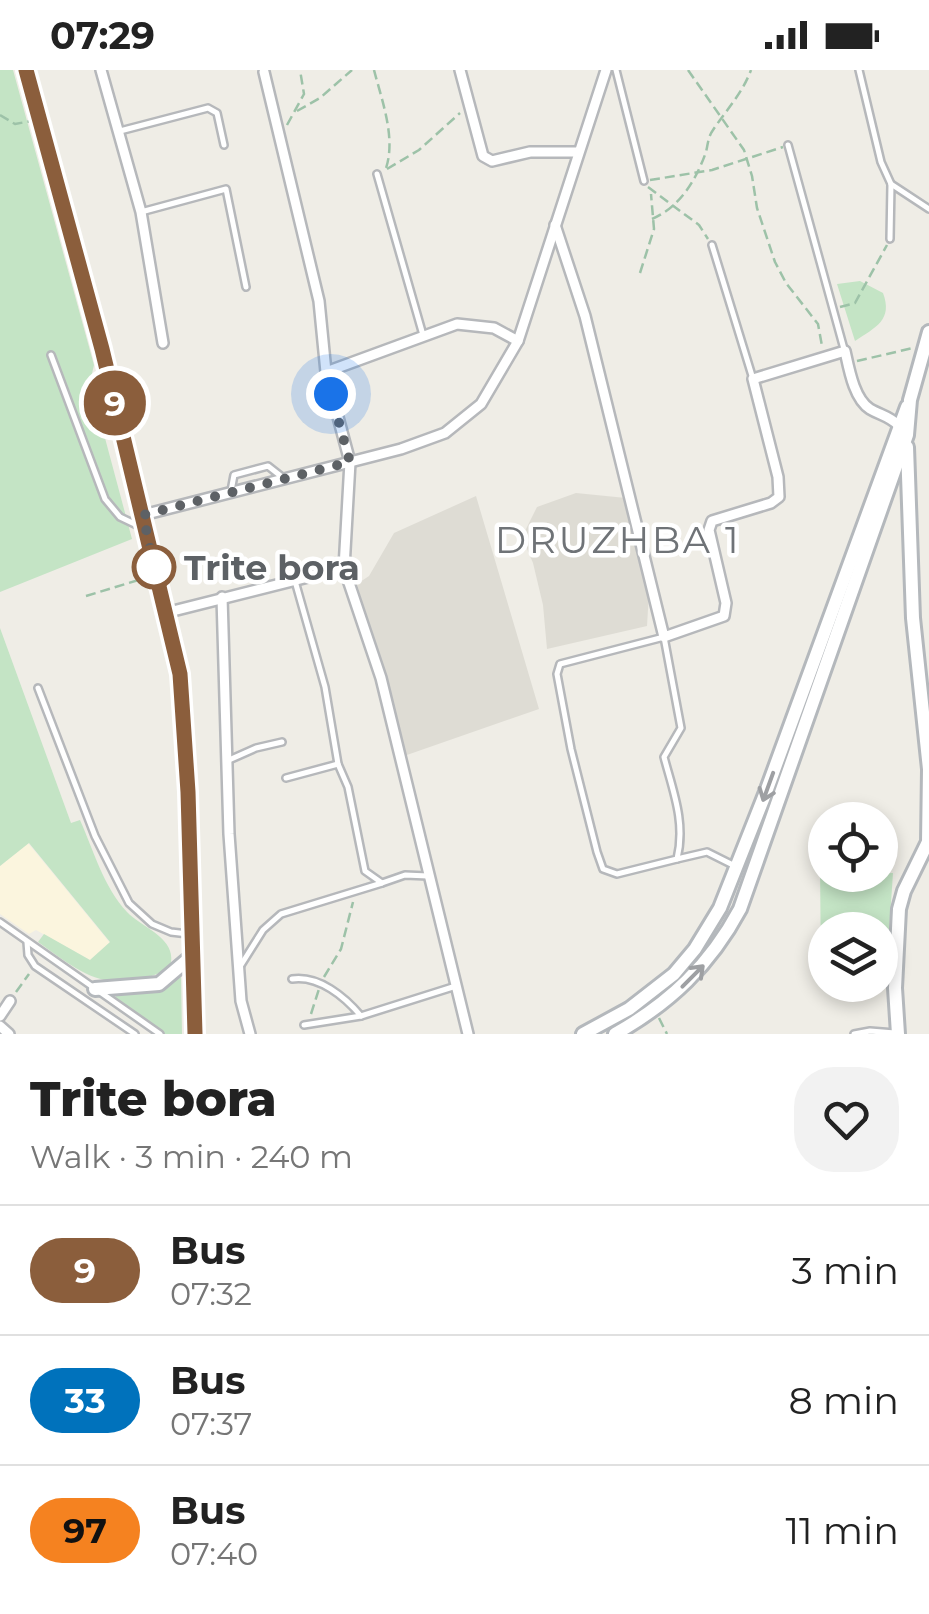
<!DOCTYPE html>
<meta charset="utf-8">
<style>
body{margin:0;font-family:Montserrat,sans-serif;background:#f2f2f2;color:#222;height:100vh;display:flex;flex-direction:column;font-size:38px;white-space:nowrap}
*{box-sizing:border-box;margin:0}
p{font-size:32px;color:#767676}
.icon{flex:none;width:55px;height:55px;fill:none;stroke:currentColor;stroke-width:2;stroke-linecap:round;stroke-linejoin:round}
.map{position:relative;height:964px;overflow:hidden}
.side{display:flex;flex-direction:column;background:#fff;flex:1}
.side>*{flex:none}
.badge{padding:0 20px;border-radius:32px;font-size:35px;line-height:65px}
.fabs{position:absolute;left:808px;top:732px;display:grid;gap:20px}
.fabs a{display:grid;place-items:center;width:90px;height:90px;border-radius:50%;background:#fff;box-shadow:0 5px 15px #0003;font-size:50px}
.you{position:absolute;width:50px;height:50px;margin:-25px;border:8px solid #fff;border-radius:50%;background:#1a73e8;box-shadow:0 0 0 15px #1a73e833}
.map>.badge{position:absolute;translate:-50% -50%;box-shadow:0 0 0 5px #fff}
.round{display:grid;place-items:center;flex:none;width:105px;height:105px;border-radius:40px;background:#f2f2f2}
.head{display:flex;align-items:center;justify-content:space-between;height:170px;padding:0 30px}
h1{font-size:48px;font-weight:800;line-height:75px}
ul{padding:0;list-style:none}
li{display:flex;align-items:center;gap:30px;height:130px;padding:0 30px;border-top:2px solid #e0e0e0}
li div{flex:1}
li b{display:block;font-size:38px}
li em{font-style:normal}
li .badge{min-width:110px;font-weight:700;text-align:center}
.status{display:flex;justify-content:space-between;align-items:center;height:70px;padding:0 50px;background:#fff;direction:ltr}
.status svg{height:28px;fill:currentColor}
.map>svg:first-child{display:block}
.commercial{fill:#fbf5de}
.education{fill:#dedcd4}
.green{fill:#c4e4c5}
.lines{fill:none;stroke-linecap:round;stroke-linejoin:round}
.lane-casing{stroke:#b6b8bb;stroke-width:10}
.street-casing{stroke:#b6b8bb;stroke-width:14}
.secondary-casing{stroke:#b4b8bc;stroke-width:18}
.path{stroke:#9dc2a8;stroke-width:2.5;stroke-dasharray:10 5;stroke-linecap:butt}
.lane{stroke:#fff;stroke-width:5}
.street{stroke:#fff;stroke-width:9}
.secondary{stroke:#fff;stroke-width:12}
.oneway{stroke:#9ea0a3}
.line-casing{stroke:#fff;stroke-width:22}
.line{stroke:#8b5e3c;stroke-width:15}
.walk{stroke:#5d6165;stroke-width:10;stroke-dasharray:0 18}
.stop-dot{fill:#fff;stroke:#8b5e3c;stroke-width:5}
.labels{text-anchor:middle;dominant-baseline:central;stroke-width:9;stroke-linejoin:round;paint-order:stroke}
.stop-label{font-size:35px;font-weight:bold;fill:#5d6165;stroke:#fff;text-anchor:start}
.neighbourhood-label{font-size:38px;letter-spacing:2.5px;fill:#6f7377;stroke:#fff}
</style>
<div class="status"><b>07:29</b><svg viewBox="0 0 49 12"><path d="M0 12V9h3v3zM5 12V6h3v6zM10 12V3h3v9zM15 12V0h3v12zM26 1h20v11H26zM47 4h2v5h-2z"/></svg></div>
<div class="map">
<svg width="929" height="964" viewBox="0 0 929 964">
<rect width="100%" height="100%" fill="#efede6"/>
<polygon class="commercial" points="28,773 110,873 90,890 36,860 29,864 0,844 0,796"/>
<g class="education">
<polygon points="576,423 626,428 649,522 647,556 547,579 543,535 533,493 522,467 537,437"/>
<polygon points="476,426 539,639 404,686 357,514 369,506 394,463"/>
</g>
<g class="green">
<polygon points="0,0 13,0 94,295 90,312 132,469 0,522"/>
<path d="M860,211L883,223C893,250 876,257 855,271L837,214Z"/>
<path d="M0,558L71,753L80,750C93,779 104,818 127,842C143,859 181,869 169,899C109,926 87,907 38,872L44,864L90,890L110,872L29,773L0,796Z"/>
<polygon points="820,795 825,795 825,805 893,803 886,907 880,906 880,860 825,860 825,902 821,902"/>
<polygon points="181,907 182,964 165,964 116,929 115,924 156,922"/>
</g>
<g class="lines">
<g class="lane-casing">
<g id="lane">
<polyline points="616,0 644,111"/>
<polyline points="859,0 881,92 891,114 890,169"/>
<polyline points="120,61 208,38 217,43 224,75"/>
<polyline points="788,75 844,279"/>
<polyline points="377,104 423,265"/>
<polyline points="891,114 929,139"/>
<polyline points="141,142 226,119 246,217"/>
<polyline points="712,175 753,309"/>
<polyline points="51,285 105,429 120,447 143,458"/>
<polyline points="231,421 234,405 268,396 282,407"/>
<polyline points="295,511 325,617 338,694 348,717 365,801 382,813 405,805 428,806"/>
<path d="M664,567L681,658L664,687C673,721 686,753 677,789L617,804L603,799L597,782L571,679L557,604L560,594Z"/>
<polyline points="38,618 95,766 129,833 152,854 171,862 188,864"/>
<polyline points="229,690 256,678 282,672"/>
<polyline points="286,708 338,694"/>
<polyline points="677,789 707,782 735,796"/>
<polyline points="0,852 160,964"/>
<polyline points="27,872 28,885 35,896 135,964"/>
<polyline points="241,895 263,860 281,844 382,813"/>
<path d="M292,909C319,905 345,927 361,946"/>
<polyline points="304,955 361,946 456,916"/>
<polyline points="854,964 870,961 895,963"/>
</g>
</g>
<g class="street-casing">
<g id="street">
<polyline points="101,0 141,142 163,273"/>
<polyline points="460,0 483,86 492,91 530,82 578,82"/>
<polyline points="264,2 319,231 326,302 350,392 344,498 381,608 468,964"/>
<path d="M555,155L585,246L664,567L724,546L726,533L709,460L712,451L771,433L779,427L778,407L753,309L845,281C849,299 854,329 870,339C880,345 889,346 898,355"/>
<polyline points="326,302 457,254 494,258 518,271"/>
<polyline points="143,445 401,379 445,363 481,334 518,271 606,0"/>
<polyline points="222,527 229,764 241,931 250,964"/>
<polyline points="165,543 344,498"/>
<polyline points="0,946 10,931"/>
<polyline points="0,956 9,964"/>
</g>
</g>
<g class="secondary-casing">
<g id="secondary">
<polyline points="26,0 102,279 180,604 188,723 195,964"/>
<polyline points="907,377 913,548 929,699"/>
<polyline points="95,919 159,914 192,886"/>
<polyline points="583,964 629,939 674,904 695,879 720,838 766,722 907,337"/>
<path d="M615,964C670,933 710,895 740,839L907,365L910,330L929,262"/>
<polyline points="898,964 895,918 899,839 904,821 928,772 929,700"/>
</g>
</g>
<g class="path">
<path d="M374,0C382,31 397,70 385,101"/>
<polyline points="688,0 744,80 752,106 757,138 775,192 786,213 818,254 822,276"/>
<polyline points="297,41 320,28 352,0"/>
<polyline points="0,45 15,54 31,51"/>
<polyline points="287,55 304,24 300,0"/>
<polyline points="387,99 419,80 460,43"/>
<polyline points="650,110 712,100 783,77"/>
<polyline points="648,117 699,155 708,169"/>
<path d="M652,149C680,137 696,110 706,82C708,74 708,67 713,60C727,39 742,24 751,0"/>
<polyline points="640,203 654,159 651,124"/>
<polyline points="840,237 855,233 887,175"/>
<polyline points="857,291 913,278"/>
<polyline points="86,526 145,508"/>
<polyline points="324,907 341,879 353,832"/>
<polyline points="16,922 29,904"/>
<polyline points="311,944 319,919"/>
<polyline points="659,948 667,964"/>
</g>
<use href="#lane" class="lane"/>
<use href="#street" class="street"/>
<use href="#secondary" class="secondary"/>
</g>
<defs><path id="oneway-shaft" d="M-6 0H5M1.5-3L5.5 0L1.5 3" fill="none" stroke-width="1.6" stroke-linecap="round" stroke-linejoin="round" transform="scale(2.5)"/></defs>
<g class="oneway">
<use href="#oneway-shaft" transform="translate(768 717) rotate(110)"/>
<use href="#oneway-shaft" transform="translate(693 906) rotate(-45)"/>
</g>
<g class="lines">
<g class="line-casing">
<polyline id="line" points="26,0 102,279 180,604 188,722 195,964"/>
</g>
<use href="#line" class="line"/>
<polyline class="walk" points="154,497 156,505 143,445 350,392 331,324"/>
</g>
<circle class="stop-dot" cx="154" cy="497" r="20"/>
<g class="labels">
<g class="stop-label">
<text x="184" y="497">Trite bora</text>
</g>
<g class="neighbourhood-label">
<text x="618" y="469">DRUZHBA 1</text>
</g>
</g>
</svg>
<div class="fabs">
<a><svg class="icon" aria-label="locate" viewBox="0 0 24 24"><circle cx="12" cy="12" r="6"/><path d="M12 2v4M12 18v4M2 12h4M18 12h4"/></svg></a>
<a><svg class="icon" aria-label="layers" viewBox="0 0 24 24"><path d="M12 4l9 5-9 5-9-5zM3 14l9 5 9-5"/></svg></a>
</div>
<div class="you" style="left:331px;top:324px"></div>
<b class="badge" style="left:115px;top:333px;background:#8b5e3c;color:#fff">9</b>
</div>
<section class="side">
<div class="head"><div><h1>Trite bora</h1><p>Walk · 3 min · 240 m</p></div><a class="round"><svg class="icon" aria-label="heart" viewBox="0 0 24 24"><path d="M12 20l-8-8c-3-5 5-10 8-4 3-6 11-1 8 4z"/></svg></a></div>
<ul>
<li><span class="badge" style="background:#8b5e3c;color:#fff">9</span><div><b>Bus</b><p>07:32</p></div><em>3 min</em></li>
<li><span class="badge" style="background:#0072bc;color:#fff">33</span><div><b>Bus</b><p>07:37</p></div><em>8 min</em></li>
<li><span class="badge" style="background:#f58220;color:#111">97</span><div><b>Bus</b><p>07:40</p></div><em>11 min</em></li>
</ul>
</section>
